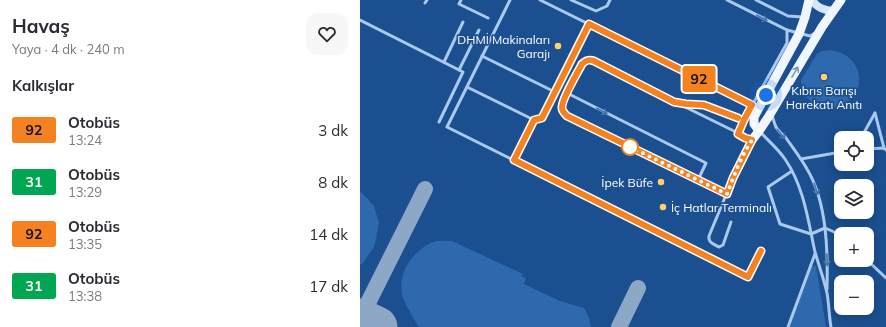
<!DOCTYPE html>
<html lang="tr">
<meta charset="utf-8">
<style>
body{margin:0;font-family:Mulish,sans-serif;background:#f7f7f7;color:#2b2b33;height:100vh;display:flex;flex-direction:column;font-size:15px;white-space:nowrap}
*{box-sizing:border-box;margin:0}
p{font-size:13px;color:#7c7c81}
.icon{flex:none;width:22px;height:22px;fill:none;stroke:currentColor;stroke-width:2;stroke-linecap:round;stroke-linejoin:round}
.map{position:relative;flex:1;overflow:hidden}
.details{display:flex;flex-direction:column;background:#fff;width:360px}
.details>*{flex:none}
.badge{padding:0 8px;border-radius:3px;font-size:14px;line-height:26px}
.controls{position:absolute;left:474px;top:131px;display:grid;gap:8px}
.controls a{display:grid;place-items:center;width:40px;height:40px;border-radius:8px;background:#fff;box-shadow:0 2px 10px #0003;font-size:20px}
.you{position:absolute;width:20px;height:20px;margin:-10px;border:3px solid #fff;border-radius:50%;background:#1a73e8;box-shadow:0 0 0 6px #1a73e833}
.map>.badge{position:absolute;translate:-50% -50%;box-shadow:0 0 0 2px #fff}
h2{padding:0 12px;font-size:15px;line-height:36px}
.round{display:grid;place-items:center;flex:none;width:42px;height:42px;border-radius:12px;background:#f7f7f7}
.overview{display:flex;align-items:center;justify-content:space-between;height:68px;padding:0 12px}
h1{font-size:19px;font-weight:700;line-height:30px}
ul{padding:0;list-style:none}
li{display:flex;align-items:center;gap:12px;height:52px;padding:0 12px}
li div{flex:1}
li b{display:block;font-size:15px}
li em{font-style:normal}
li .badge{min-width:44px;font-weight:700;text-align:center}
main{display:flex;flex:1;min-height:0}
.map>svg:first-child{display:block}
.green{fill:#2e69ad}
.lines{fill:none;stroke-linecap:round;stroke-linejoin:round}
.taxiway{stroke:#8da7c7;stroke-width:16}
.runway{stroke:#8da7c7;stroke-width:41}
.lane{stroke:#a9c9ee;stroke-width:3}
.secondary{stroke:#d6e6fa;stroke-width:8}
.primary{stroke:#f0f6ff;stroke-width:9}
.oneway{stroke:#4674ac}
.oneway2{stroke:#7b9ac1}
.line-casing{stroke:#fff;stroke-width:9}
.line{stroke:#f58220;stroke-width:6}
.walk{stroke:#fff;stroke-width:4;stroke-dasharray:0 7.2}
.poi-dot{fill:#ffd166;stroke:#1b4f8f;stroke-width:1.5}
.stop-dot{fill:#fff;stroke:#f58220;stroke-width:2}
.labels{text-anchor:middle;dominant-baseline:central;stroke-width:3.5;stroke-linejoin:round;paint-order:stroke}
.poi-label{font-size:12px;fill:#fff;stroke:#1b4f8f;text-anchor:end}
</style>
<main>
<section class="details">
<div class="overview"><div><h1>Havaş</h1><p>Yaya · 4 dk · 240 m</p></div><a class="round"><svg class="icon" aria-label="heart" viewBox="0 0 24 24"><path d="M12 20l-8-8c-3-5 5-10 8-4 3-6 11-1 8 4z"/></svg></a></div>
<h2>Kalkışlar</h2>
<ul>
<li><span class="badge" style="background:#f58220;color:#111">92</span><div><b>Otobüs</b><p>13:24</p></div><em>3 dk</em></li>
<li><span class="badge" style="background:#00a651;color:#fff">31</span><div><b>Otobüs</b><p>13:29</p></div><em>8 dk</em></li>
<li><span class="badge" style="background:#f58220;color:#111">92</span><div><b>Otobüs</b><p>13:35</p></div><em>14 dk</em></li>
<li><span class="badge" style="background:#00a651;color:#fff">31</span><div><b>Otobüs</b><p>13:38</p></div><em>17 dk</em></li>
</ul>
</section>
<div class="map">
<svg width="526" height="327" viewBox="0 0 526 327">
<rect width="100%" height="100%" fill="#1b4f8f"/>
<g class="green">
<path d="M471,50C484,53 492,57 497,69C511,104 456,124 443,90C442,87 441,83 441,80L457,54L462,51Z"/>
<polygon points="0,192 2,193 14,206 19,223 14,247 3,263 0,265"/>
<path d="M76,241H92L163,274L162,277L166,278L164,284L200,301L224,308L229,318L231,327H60L58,326C53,317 47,308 43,298C36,273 53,249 76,241Z"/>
<polygon points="454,266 456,266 466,327 430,327 430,323 451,267"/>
</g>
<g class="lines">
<g class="taxiway">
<polyline points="0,319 65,189"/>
<polyline points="259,327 278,288"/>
</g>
<polyline class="runway" points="0,319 17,327"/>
<g class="lane">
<polyline points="101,0 99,4 128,18"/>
<polyline points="150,0 87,127 388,277 401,251"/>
<polyline points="180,0 392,105"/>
<polyline points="211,0 236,11 247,6 250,0"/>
<polyline points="367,0 427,30 450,36 455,33"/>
<polyline points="396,0 428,16 443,17"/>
<polyline points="65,3 67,0"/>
<polyline points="0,20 103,72 79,122"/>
<polyline points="122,56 195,92"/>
<polyline points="84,62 103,22"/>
<polyline points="99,70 119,30"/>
<polyline points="107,87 174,120 154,160"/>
<polyline points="207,93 346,163 338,180"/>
<path d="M319,104L378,133L385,138L392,140L373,178L349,236C348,243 354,244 359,247L363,245L371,222"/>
<polyline points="515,113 524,148"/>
<path d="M412,115C413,118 414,123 416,127C418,131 423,135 426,138C433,148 441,158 447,169C467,202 468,251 467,289"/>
<polyline points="174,120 182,118 229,24"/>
<path d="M400,132C409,141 418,149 425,159C444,187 448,220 455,252C459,266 464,279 467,293C469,304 469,316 471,327"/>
<polyline points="378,133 384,120 427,43 427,30"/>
<polyline points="501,138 515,113"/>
<polyline points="507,149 524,148 526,150"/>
<polyline points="441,159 481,152"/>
<polyline points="432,171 408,187 420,224 451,234 465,228 481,235"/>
<path d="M367,194L207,116L203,112L202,104L222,64C225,60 229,59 234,61L314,102L326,104L344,105L384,120"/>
<polyline points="507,260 526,278"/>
<polyline points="428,327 455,254"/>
</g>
<path class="secondary" d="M452,0C457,8 464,10 473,11"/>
<g class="primary">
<polyline points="399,131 394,124 394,117 439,34 445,17 449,0"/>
<polyline points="392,140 399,131 409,116 462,27 481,0"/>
</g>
</g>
<defs><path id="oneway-shaft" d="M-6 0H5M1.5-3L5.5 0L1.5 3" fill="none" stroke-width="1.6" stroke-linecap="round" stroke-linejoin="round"/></defs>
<g class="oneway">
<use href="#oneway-shaft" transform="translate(402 18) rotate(27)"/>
<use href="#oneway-shaft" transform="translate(242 111) rotate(27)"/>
<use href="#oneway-shaft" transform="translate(421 134) rotate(50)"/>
<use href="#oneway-shaft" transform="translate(456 189) rotate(72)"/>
<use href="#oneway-shaft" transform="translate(467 260) rotate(88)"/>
</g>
<use class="oneway2" href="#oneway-shaft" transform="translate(435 72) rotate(-60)"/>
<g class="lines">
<g class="line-casing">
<path id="line" d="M378,118L344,105L326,104L314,102L234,61C229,59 226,60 222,64C218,72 201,100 202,108C202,111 204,113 207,116L367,194L373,178L392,140L385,138L378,134L384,120L392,105L229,24L182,118L174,120L154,160L388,277L401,251"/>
</g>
<use href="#line" class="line"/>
<path class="walk" d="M270,147L367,194C375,173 384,148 399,131L395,127L393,120L406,95"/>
</g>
<g class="poi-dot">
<circle cx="198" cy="46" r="4"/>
<circle cx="464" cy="77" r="4"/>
<circle cx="301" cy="182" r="4"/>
<circle cx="303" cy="207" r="4"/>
</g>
<circle class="stop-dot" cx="270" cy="147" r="8"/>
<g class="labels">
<g class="poi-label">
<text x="190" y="39">DHMİ Makinaları<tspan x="190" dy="14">Garajı</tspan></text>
<text x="464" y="90" text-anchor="middle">Kıbrıs Barışı<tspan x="464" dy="14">Harekatı Anıtı</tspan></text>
<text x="293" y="182">İpek Büfe</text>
<text x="311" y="207" text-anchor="start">İç Hatlar Terminalı</text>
</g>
</g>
</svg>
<div class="controls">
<a><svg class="icon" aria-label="locate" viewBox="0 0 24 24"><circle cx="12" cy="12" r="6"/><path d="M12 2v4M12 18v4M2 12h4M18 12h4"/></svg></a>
<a><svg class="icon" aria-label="layers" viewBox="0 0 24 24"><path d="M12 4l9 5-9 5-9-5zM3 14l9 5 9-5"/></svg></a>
<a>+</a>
<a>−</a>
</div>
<div class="you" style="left:406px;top:95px"></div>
<b class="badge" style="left:339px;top:79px;background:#f58220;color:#111">92</b>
</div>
</main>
